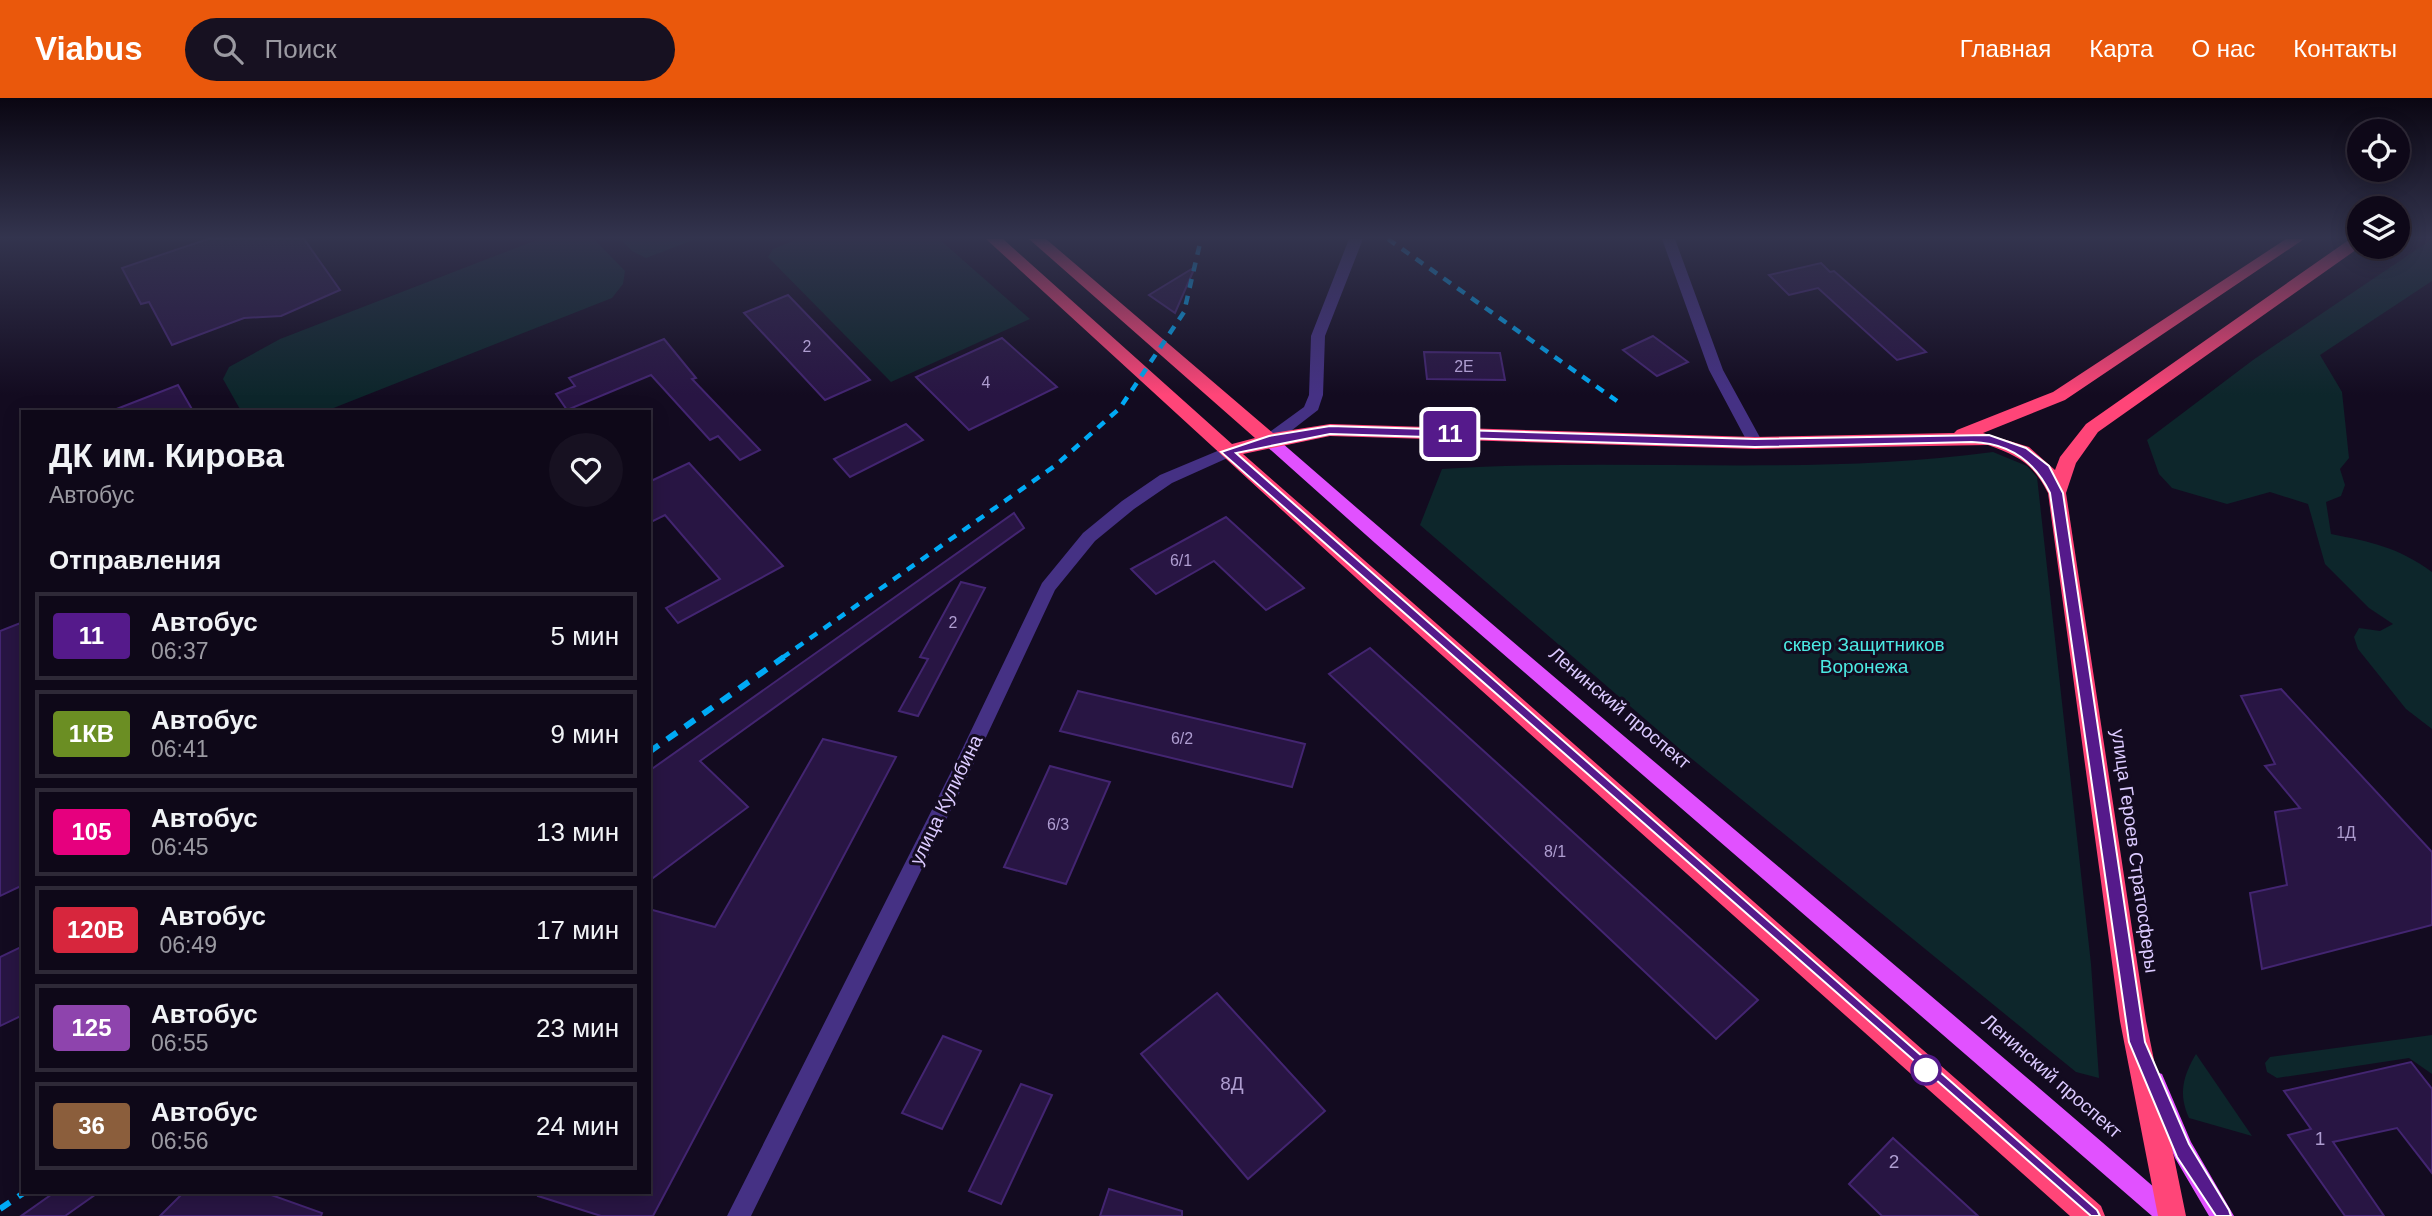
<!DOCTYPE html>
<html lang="ru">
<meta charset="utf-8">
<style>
body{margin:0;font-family:Helvetica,sans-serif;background:#171121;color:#f1f3f6;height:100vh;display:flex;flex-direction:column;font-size:26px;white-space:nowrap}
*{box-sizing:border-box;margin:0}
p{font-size:23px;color:#9b9aa2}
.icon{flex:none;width:38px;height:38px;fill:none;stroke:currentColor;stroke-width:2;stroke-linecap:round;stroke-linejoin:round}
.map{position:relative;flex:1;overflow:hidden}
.panel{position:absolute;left:21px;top:312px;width:630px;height:784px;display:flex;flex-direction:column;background:#0e0818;border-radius:0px;box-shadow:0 4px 18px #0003,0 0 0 2px #2e2937}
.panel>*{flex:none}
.badge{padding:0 14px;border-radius:5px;font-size:24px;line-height:46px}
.fabs{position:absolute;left:2347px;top:21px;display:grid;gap:14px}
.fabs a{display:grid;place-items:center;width:63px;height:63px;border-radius:50%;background:#0e0818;box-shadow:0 4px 18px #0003,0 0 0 2px #2e2937;font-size:35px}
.map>.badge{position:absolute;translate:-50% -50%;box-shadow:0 0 0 4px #fff}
h2{padding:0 28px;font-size:26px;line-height:63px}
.round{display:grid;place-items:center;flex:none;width:74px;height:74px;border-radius:37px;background:#171121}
.overview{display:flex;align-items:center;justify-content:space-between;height:119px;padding:0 28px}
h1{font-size:33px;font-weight:600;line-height:52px}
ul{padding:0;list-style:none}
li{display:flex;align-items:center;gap:21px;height:88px;margin:0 14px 10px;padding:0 14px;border:4px solid #2e2937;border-radius:0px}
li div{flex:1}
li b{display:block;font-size:26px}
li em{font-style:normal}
li .badge{min-width:77px;font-weight:700;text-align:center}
header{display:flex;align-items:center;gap:42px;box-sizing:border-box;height:98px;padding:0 35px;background:#ea580c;color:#fff}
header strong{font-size:33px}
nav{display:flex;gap:38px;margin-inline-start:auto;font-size:24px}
.search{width:490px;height:63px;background:#171121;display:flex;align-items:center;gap:18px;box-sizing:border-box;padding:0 24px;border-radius:38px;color:#9b9aa2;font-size:26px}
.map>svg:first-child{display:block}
.green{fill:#0d262b}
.building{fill:#281543;stroke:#432571;stroke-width:2}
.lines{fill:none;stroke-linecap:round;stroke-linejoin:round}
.minor{fill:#453184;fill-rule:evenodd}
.major{fill:#e151ff;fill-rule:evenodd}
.highway{fill:#ff4578;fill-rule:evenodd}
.rail-far1{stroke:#00aaf5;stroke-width:4.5;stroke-dasharray:9 8;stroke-linecap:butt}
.rail{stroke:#00aaf5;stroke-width:6;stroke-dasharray:12 10;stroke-linecap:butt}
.line{fill:#551a8b;stroke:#fff;stroke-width:2}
.stop-dot{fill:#fff;stroke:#551a8b;stroke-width:3.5}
.labels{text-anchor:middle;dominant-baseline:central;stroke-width:6;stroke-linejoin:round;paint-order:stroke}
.number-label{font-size:16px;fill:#ae9dd0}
.park-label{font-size:19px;fill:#4be9e2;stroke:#130b20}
.street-label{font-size:19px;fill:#dbcaff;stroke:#130b20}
.near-number-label{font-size:19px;fill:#ae9dd0}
</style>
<header>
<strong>Viabus</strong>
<div class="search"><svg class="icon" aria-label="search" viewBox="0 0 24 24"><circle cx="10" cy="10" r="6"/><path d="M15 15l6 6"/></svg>Поиск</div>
<nav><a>Главная</a><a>Карта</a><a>О нас</a><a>Контакты</a></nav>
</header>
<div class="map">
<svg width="2432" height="1118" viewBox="0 0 2432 1118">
<rect width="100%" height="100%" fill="#130b20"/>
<g class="green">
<polygon points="539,141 594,141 625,173 623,186 612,200 326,313 241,313 223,281 229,269 280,241"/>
<polygon points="620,141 696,141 646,160 632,153"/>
<polygon points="798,141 939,141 1030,221 891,284 768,159 773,151"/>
<path d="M2432,141V183L2320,257L2342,294L2349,360L2340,371L2345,387L2341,398L2326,404L2331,436C2371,444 2398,449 2432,474V631L2406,611L2358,551L2354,539L2359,530L2380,533L2393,526L2369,510L2325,466L2308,406L2270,394L2227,406L2172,390L2159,376L2147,342L2253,262Z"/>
<path d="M1993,354L2027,368L2037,379L2091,866L2099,980L2076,974L1681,652L1420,427L1442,371C1626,359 1810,379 1993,354Z"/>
<polygon points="2432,937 2432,976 2409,960 2277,980 2267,974 2265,965 2270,959"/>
<path d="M2196,956L2252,1038L2189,1020C2178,996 2183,978 2196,956Z"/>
</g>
<g class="building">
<polygon points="208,141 304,141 340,192 281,218 244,220 172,247 149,204 141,206 122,170"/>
<polygon points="1821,165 1830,174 1834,173 1926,254 1897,262 1818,190 1789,197 1769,177"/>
<polygon points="1195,169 1175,215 1149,197"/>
<polygon points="788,197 870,282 825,302 744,215"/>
<polygon points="1653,238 1688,264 1657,278 1623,252"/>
<polygon points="1002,240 1057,289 969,332 916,279"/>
<polygon points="664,241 696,280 692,281 760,352 740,362 718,338 710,342 651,277 567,312 556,296 575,288 569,280"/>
<polygon points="1424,254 1500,255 1505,282 1427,281"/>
<polygon points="178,287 193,313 114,313 114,312"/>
<polygon points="906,326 923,342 850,379 834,361"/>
<polygon points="689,365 783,468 678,525 666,510 720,481 665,417 649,425 649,384"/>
<polygon points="1014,415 1024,430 700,663 748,709 649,783 649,673"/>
<polygon points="1226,419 1304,490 1266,512 1214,463 1156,496 1131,471"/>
<polygon points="961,484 985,490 918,618 899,613 928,561 920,559"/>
<polygon points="23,524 23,787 0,798 0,533"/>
<polygon points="1370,550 1498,666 1758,902 1716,941 1329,576"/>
<polygon points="2281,591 2432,754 2432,827 2262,871 2250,795 2287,787 2275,714 2300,710 2265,668 2275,666 2241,598"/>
<polygon points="1078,593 1305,646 1292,689 1060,633"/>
<polygon points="823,641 896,659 653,1118 601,1118 538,1098 539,1094 649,1094 649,811 715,829"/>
<polygon points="1050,668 1110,684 1066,786 1004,769"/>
<polygon points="23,848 23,917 0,928 0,859"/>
<polygon points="1217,895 1325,1013 1248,1081 1141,956"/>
<polygon points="943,938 981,953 942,1031 902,1015"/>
<polygon points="2411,964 2432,991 2432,1075 2397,1030 2333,1044 2384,1118 2345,1118 2288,1037 2311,1031 2284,993"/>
<polygon points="1021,986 1052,997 1001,1106 969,1093"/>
<polygon points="1893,1040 1978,1118 1882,1118 1849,1086"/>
<polygon points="1109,1091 1182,1113 1182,1118 1100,1118"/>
<polygon points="55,1094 99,1094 65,1118 21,1118"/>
<polygon points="184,1094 263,1094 322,1115 321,1118 160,1118"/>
</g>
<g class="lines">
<g class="minor">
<polygon points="1349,141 1363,141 1325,238 1323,297 1318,312 1274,346 1264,346 1261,342 1264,338 1304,309 1309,297 1311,238"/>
<polygon points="1662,141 1675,141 1723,272 1763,345 1760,349 1750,349 1709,272"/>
<polygon points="1227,349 1232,350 1235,354 1232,358 1172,385 1134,411 1095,443 1055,492 973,667 751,1118 727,1118 955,666 1042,485 1083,435 1122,403 1160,377"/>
</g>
<g class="major">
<path d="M1269,337L1274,338C1573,599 1879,850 2178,1110L2182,1118H2152L1375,445L1264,346L1261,342Z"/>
<polygon points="2154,973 2162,976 2191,1044 2234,1118 2209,1118 2175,1060 2143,984 2146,976"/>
</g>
<path class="highway" d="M986,141H1003L1232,346L1255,340L1029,141H1046L1273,335L1330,326L1755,339L1954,335L1957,332L2053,294L2286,141H2304L2065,302L1983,335L2029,349L2055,372L2060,359L2086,326L2350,141H2359L2360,149L2098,334L2076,365L2066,395L2146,923L2186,1118H2158L2120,923L2048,395C2033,365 2018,358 1988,347L1755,351L1330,338L1243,356L2101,1108L2105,1118H2070L1378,500Z"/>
<g class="rail-far1">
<polyline points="1388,141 1617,303"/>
<polyline points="782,560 1056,367 1120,310 1184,214 1201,141"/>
</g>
<g class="rail">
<polyline points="649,654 784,559"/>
<polyline points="0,1111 25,1094"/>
</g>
</g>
<linearGradient id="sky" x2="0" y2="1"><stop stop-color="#0a0612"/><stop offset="0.47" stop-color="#33344e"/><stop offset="1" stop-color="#33344e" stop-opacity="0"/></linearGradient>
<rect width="2432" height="297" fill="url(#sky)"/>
<path class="line" d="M1330,328L1755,341L1989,337L2026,350L2049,368L2063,395L2145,944L2189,1046L2229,1112L2231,1118H2216L2177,1059L2129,944L2050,395C2034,362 2009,345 1972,344L1755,349L1330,336L1236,355L2097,1112L2100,1118H2091L1221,354L1269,338Z"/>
<circle class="stop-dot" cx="1926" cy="972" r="14"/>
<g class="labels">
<g class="number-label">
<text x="807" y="248">2</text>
<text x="1464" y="268">2Е</text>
<text x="986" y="284">4</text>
<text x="1181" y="462">6/1</text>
<text x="953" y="524">2</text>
<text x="1182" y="640">6/2</text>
<text x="1058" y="726">6/3</text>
<text x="2346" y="734">1Д</text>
<text x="1555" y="753">8/1</text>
</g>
<g class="park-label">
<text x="1864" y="546">сквер Защитников<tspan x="1864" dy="22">Воронежа</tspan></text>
</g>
<g class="street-label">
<text transform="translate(1620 610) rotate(40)">Ленинский проспект</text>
<text transform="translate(946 702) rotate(-64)">улица Кулибина</text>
<text transform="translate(2135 753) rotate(82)">улица Героев Стратосферы</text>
<text transform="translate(2052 978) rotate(41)">Ленинский проспект</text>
</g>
<g class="near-number-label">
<text x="1232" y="985">8Д</text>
<text x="2320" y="1040">1</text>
<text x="1894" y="1063">2</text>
</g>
</g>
</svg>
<div class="fabs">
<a><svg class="icon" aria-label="locate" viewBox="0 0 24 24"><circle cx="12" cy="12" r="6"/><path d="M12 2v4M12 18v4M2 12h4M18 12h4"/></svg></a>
<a><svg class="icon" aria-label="layers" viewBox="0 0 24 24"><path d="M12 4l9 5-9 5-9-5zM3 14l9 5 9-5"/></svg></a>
</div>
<b class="badge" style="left:1450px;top:336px;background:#551a8b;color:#fff">11</b>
<section class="panel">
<div class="overview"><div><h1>ДК им. Кирова</h1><p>Автобус</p></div><a class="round"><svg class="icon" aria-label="heart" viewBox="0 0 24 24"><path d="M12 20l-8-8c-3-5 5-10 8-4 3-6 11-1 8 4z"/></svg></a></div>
<h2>Отправления</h2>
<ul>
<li><span class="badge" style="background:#551a8b;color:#fff">11</span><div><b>Автобус</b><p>06:37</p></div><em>5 мин</em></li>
<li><span class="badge" style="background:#6b8e23;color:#fff">1КВ</span><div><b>Автобус</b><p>06:41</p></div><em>9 мин</em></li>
<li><span class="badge" style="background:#e6007e;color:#fff">105</span><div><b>Автобус</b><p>06:45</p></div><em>13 мин</em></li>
<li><span class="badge" style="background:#d7263d;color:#fff">120В</span><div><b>Автобус</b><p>06:49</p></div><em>17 мин</em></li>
<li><span class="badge" style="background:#8e44ad;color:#fff">125</span><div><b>Автобус</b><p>06:55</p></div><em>23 мин</em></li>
<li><span class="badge" style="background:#8b5e3c;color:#fff">36</span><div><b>Автобус</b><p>06:56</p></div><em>24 мин</em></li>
</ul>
</section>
</div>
